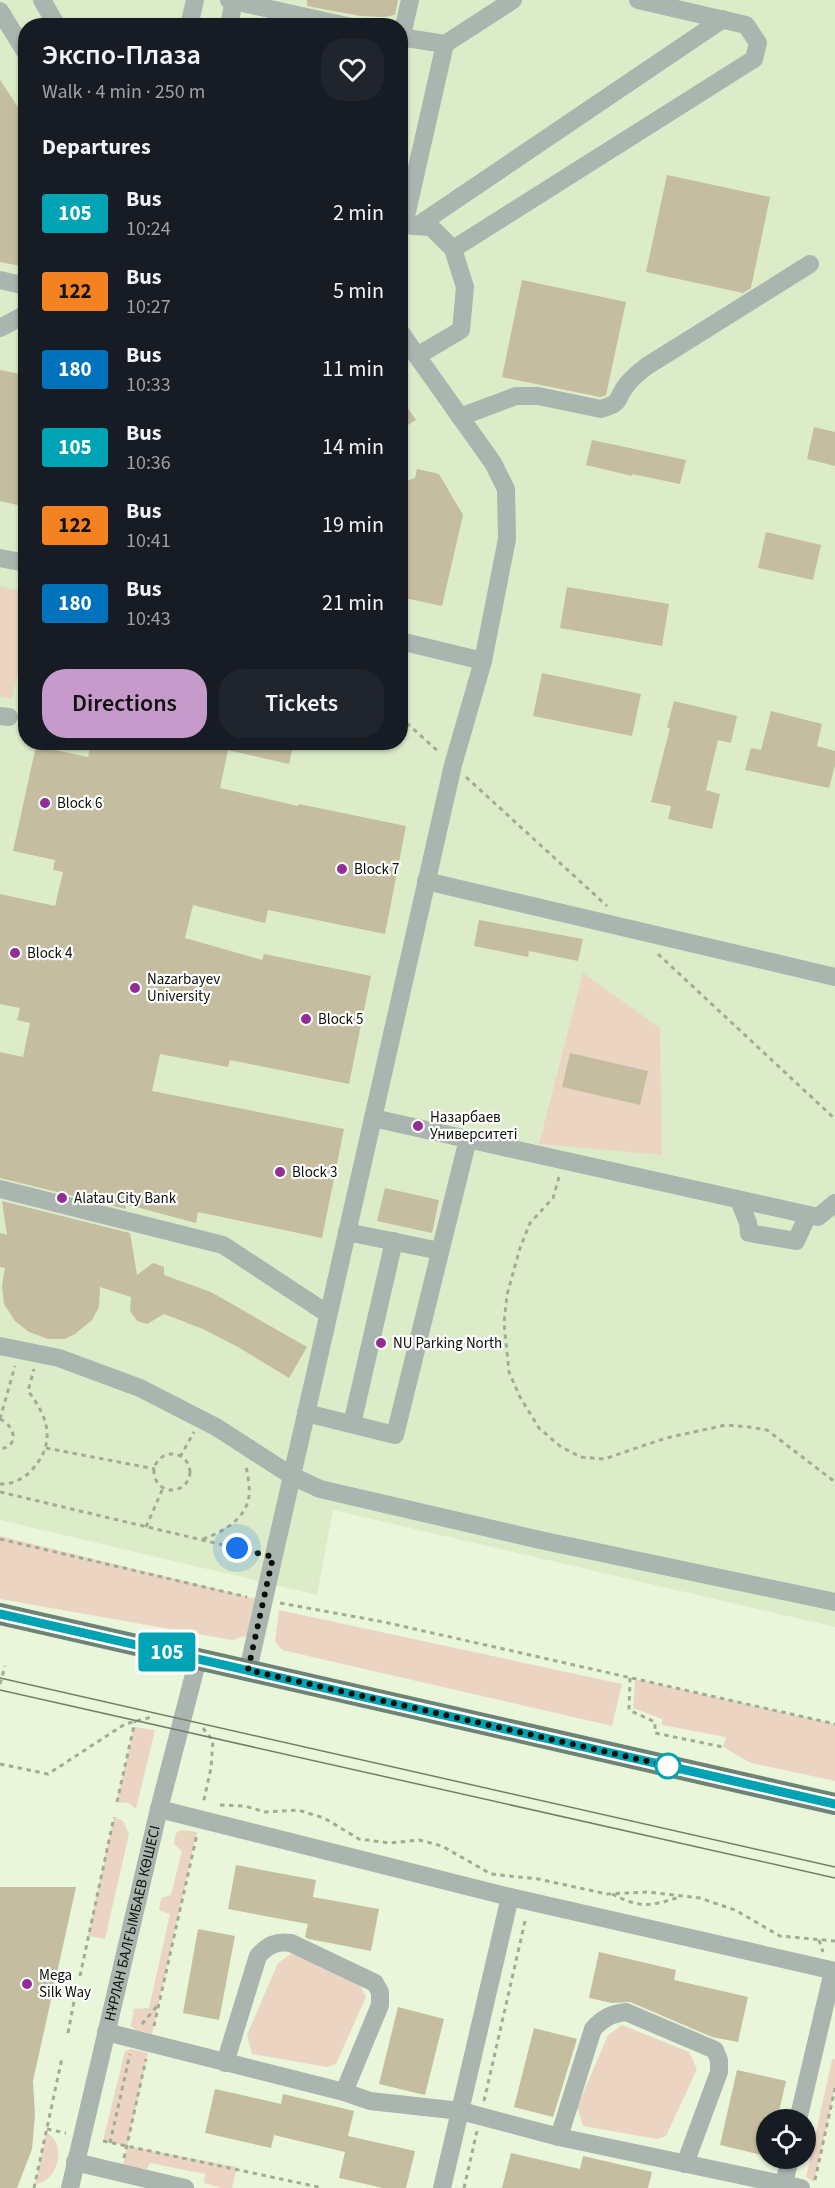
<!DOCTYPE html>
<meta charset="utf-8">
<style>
body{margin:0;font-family:"Source Sans 3",sans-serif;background:#20242c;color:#f1f3f6;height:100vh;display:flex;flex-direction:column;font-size:22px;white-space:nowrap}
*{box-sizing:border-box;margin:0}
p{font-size:20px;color:#9ea1a6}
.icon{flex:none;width:33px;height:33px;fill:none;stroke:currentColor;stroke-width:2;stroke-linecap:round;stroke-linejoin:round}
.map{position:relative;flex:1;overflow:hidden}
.drawer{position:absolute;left:18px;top:18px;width:390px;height:732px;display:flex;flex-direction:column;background:#171b24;border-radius:24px;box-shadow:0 2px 4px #0004}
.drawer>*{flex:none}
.badge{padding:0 12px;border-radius:4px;font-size:21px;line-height:39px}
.controls{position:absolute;left:756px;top:2109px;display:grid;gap:12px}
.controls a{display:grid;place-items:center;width:60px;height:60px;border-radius:50%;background:#171b24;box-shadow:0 2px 4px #0004;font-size:30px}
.you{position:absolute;width:30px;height:30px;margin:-15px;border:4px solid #fff;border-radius:50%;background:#1a73e8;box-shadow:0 0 0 9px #1a73e833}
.map>.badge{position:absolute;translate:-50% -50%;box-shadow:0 0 0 3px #fff}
h2{padding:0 24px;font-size:22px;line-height:54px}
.round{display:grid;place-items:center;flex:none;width:63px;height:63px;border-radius:24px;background:#20242c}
.head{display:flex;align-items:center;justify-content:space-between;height:102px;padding:0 24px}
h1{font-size:28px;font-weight:600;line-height:45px}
.cta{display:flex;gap:12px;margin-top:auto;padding:12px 24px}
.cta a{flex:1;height:69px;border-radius:24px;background:#c69aca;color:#111;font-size:24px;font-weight:600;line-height:69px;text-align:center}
.cta a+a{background:#20242c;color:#f1f3f6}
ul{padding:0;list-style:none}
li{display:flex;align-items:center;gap:18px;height:78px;padding:0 24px}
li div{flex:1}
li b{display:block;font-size:22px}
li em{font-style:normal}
li .badge{min-width:66px;font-weight:700;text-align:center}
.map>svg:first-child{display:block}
.built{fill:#dcecc9;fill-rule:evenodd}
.green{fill:#ebd5c2}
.building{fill:#c4bda0}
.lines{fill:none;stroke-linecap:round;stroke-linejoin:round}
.path{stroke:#a1ac96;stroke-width:3;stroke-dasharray:4.5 4.5;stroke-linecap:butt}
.minor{stroke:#a9b5ae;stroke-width:18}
.major{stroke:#6c8376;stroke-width:22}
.tram{stroke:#757e6b;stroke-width:1.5}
.line-casing{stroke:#fff;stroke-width:14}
.line{stroke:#00a3b4;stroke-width:9}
.walk{stroke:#0c1107;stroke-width:6;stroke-dasharray:0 10.8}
.poi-dot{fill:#922e94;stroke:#fefefe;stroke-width:2}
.stop-dot{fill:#fff;stroke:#00a3b4;stroke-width:3}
.labels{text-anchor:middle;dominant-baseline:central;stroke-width:4.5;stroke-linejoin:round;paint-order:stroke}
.poi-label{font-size:15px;fill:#0c1107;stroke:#fefefe;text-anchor:start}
.street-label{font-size:15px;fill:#0c1107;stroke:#fefefe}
</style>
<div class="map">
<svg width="835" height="2188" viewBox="0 0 835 2188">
<rect width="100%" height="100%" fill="#e9f6da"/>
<path class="built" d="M0,0H835V1627L333,1510L317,1595L0,1520ZM26,26H400V742H26Z"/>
<g class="green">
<polygon points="0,586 25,592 25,640 12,699 0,697"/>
<polygon points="583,973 660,1028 662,1155 539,1144"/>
<polygon points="0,1536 257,1599 248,1635 232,1640 0,1599"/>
<polygon points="279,1610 622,1684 612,1726 282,1650 275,1642"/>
<polygon points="635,1679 835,1724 835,1781 751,1763 723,1747 726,1737 662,1725 662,1719 633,1708"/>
<polygon points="134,1727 155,1730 136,1809 129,1803 117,1802"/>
<polygon points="114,1817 123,1821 129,1834 105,1939 88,1936"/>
<polygon points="182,1830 197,1832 152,2034 136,2030 131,2026 134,2009 149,2008 170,1914 159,1910 161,1898 171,1895 182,1851 174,1844 176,1833"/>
<polygon points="292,1953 358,1980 366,1997 336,2064 327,2067 252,2054 247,2035 278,1963"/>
<polygon points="622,2025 689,2052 697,2069 666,2136 657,2139 583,2126 577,2107 608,2035"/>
<polygon points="131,2049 148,2053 127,2146 237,2167 232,2188 221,2188 204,2183 205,2174 150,2163 147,2169 123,2166 127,2146 103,2141 125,2051"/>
<polygon points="835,2059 835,2088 814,2182 806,2177 832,2060"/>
<path d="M46,2133C68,2142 58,2183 35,2184Z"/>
</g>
<g class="building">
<polygon points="307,0 398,0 395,15 383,17 360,16 307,6"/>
<polygon points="0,80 26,119 26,267 0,262"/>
<polygon points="667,175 770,197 751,288 743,293 646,272"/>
<polygon points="522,280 626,302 606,395 600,397 502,377"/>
<polygon points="0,370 25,375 26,507 0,501"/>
<polygon points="400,397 416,420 400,430"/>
<polygon points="814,427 835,432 835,466 807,459"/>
<polygon points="592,440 686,460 680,484 632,474 632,476 586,465"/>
<polygon points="417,469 439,474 463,515 442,606 400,597 400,483 415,478"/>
<polygon points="766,532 821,545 813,580 758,568"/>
<polygon points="567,587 669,604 662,646 560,628"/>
<polygon points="542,673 641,694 632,736 533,716"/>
<polygon points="674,701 737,716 731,743 718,740 706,790 720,794 712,829 668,819 671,806 651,802 670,728 667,728"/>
<polygon points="771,711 822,724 817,746 835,751 835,765 829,788 745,770 751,748 761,750"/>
<polygon points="91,742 294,742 289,764 228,750 220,788 298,806 299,804 406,826 385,934 268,910 265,923 193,905 185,938 262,960 264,954 371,976 349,1084 230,1060 228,1067 160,1054 152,1091 344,1129 322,1238 198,1212 196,1223 125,1204 126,1209 0,1178 0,1052 23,1057 30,1023 17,1020 20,1008 0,1004 0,894 55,906 63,872 53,870 55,860 13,851 36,746 88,757"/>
<polygon points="479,920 583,939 578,961 529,951 528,957 474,946"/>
<polygon points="570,1053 648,1071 640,1105 562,1087"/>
<polygon points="385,1188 439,1200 432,1233 377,1221"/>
<polygon points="2,1201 130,1233 137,1275 153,1263 164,1267 164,1275 211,1292 307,1347 289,1378 238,1347 203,1329 164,1314 147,1324 137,1321 130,1311 131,1297 100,1287 99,1307 92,1320 75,1334 65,1339 48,1339 29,1332 15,1321 4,1304 2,1285 5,1268 0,1267 0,1233 7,1235"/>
<polygon points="236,1865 316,1880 313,1897 379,1909 371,1951 309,1939 305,1937 308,1924 228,1909"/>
<polygon points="0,1887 76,1887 33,2081 35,2115 32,2149 17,2188 0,2188"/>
<polygon points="198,1929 235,1936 219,2020 183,2013"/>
<polygon points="599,1952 676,1970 674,1980 748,1997 738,2042 712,2037 630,2002 612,2003 589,1998"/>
<polygon points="398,2007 444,2019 425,2095 379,2084"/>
<polygon points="534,2028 577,2039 553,2117 514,2107"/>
<polygon points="737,2070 786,2081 777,2120 766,2120 766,2156 720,2145"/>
<polygon points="215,2089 281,2104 283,2094 354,2111 348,2136 415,2151 406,2188 383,2188 339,2178 345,2152 274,2135 271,2148 205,2133"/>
<polygon points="511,2153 580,2169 583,2156 652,2172 648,2188 502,2188"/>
</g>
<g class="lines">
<g class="path">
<polyline points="400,717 439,752"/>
<polyline points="466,777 607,906"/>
<polyline points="658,954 835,1119"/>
<polyline points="559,1177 553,1198 530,1223 520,1248 507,1295 504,1323 509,1372 520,1397 539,1428 561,1447 581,1457 604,1459 666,1438 726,1425 749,1427 767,1430 835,1482"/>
<polyline points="0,1419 15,1366"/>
<path d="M0,1419C15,1426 20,1446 0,1449"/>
<polyline points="46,1448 155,1469"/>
<circle cx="172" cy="1472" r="18"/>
<polyline points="180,1457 194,1432"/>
<path d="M0,1484C10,1485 23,1479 30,1472C56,1445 50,1419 28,1391L34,1369"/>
<polyline points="0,1492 257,1553"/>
<polyline points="146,1527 163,1488"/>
<polyline points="0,1539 247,1597"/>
<path d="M203,1539C223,1532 246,1519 249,1496C250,1487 248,1476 246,1467"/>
<polyline points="280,1603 384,1622 835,1724"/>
<polyline points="630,1678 629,1710 655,1722 655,1733 723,1747"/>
<polyline points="0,1684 5,1666"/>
<polyline points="203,1728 213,1741 211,1768 203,1804"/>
<polyline points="0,1764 48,1774 125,1724 152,1717"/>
<polyline points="117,1802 135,1721"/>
<polyline points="220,1805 245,1806 265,1812 298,1810 324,1818 359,1839 390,1843 419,1840 442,1846 491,1874 538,1879 607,1894 647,1892 700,1898 735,1910 780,1936 835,1941"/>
<path d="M612,1894C642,1909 650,1906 680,1897"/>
<polyline points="819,1940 823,1952"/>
<polyline points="80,1976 114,1817"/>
<polyline points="142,2024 157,2006"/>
<polyline points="154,2026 197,1834"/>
<polyline points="68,2033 75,1996"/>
<polyline points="484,2101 526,1917"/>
<polyline points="47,2129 66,2133"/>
<polyline points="103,2141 323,2188"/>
<polyline points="110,2143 130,2054"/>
<polyline points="124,2158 146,2059"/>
<polyline points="815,2180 835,2088"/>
<polyline points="34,2188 62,2058"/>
<polyline points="464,2188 477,2131"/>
</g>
<g class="minor">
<polyline points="42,0 57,26"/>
<polyline points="229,0 347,26"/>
<polyline points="0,11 26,53"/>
<polyline points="189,26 195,0"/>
<polyline points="229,26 234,0"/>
<polyline points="400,37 445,44 404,225"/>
<polyline points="400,44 410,0"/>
<polyline points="445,44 513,0"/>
<polyline points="417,226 723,19"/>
<polyline points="453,249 754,59 758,43 746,25 638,0"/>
<polyline points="0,280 26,286"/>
<polyline points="0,328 26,314"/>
<polyline points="400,331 417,356 461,330 465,287 453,249 431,227 412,226"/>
<polyline points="417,356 493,463 506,489 507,539 483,661"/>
<path d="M460,417L516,396H538L601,409C621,403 615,402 625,387C631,378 639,372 647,366L810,264"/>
<polyline points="0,558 26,563"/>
<polyline points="0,716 9,717"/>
<polyline points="426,881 835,977"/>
<polyline points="373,1118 818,1217 835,1203"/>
<polyline points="0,1189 223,1245 328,1314"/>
<polyline points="739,1200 748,1223 749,1233 796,1241 808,1215"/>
<polyline points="347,1232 440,1251"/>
<polyline points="0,1346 59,1358 140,1388 216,1427 292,1476 320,1489 540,1540 835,1602"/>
<polyline points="306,1413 395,1435 468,1139"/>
<polyline points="352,1424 394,1241"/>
<polyline points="248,1670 453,765 483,661 400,641"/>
<polyline points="159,1809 510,1897 835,1971"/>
<polyline points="106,2032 344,2092 370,2101 461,2111 559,2137 801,2188"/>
<path d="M225,2063L258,1956C268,1945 276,1941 291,1943L375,1983L380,1992V2005L344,2092"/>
<polyline points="798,2120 833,1971"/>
<path d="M559,2137L593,2029C603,2018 611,2014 626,2012L715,2050L719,2060V2072L685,2164"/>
<polyline points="75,2162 185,2188"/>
<path id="s1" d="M70,2188L159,1809L198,1659"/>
<polyline points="442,2188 510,1897"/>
<polyline points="783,2188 790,2158"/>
</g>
<polyline class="major" points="0,1614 835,1804"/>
<g class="tram">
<polyline points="0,1678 835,1867"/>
<polyline points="0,1690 835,1878"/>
</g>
</g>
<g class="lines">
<g class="line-casing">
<polyline id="line" points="0,1614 835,1804"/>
</g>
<use href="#line" class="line"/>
<polyline class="walk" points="237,1548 273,1557 248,1670 677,1768 668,1766"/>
</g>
<g class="poi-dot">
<circle cx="45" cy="803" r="6"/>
<circle cx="342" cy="869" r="6"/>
<circle cx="15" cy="953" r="6"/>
<circle cx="135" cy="988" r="6"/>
<circle cx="306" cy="1019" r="6"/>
<circle cx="418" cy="1126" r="6"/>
<circle cx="280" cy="1172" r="6"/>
<circle cx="62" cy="1198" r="6"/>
<circle cx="381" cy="1343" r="6"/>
<circle cx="27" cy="1984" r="6"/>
</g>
<circle class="stop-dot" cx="668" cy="1766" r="12"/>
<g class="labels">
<g class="poi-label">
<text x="57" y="803">Block 6</text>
<text x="354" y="869">Block 7</text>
<text x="27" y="953">Block 4</text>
<text x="147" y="979">Nazarbayev<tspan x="147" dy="17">University</tspan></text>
<text x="318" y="1019">Block 5</text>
<text x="430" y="1117">Назарбаев<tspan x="430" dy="17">Университеті</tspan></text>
<text x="292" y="1172">Block 3</text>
<text x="74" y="1198">Alatau City Bank</text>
<text x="393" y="1343">NU Parking North</text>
<text x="39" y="1975">Mega<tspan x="39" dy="17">Silk Way</tspan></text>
</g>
<g class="street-label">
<text stroke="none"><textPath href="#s1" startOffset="272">НҰРЛАН БАЛҒЫМБАЕВ КӨШЕСІ</textPath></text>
</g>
</g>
</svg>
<div class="controls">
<a><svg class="icon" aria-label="locate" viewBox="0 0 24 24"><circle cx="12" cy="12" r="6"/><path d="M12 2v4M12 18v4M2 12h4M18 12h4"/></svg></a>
</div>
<div class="you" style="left:237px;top:1548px"></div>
<b class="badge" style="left:167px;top:1652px;background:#00a3b4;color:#fff">105</b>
<section class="drawer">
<div class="head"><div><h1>Экспо-Плаза</h1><p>Walk · 4 min · 250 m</p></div><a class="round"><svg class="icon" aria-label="heart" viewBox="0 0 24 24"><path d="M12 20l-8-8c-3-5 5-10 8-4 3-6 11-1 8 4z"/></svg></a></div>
<h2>Departures</h2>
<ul>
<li><span class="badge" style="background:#00a3b4;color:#fff">105</span><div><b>Bus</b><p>10:24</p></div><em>2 min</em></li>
<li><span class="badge" style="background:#f58220;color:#111">122</span><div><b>Bus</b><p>10:27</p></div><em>5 min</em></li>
<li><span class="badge" style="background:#0072bc;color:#fff">180</span><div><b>Bus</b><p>10:33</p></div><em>11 min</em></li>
<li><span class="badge" style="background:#00a3b4;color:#fff">105</span><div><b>Bus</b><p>10:36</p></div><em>14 min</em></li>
<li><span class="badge" style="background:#f58220;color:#111">122</span><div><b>Bus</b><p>10:41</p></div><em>19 min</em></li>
<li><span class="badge" style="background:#0072bc;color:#fff">180</span><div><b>Bus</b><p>10:43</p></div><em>21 min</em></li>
</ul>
<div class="cta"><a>Directions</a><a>Tickets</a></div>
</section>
</div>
